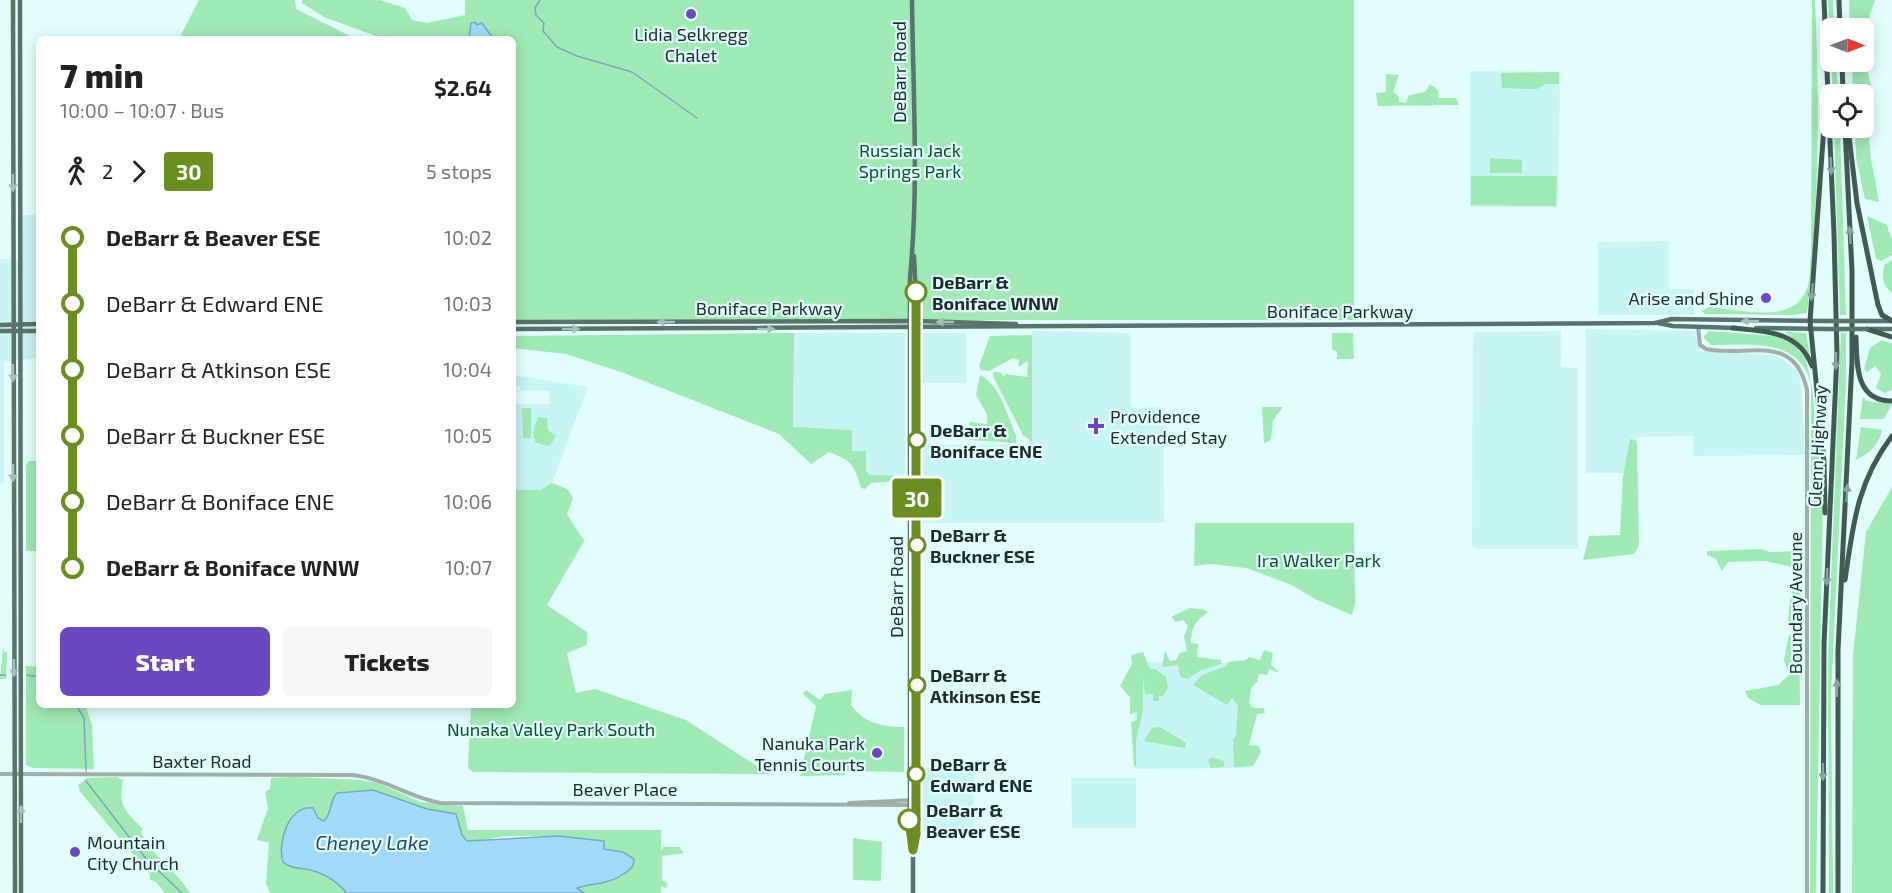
<!DOCTYPE html>
<meta charset="utf-8">
<style>
body{margin:0;font-family:"Exo 2",sans-serif;background:#f6f6f6;color:#222;height:100vh;display:flex;flex-direction:column;font-size:22px;white-space:nowrap}
*{box-sizing:border-box;margin:0}
p{font-size:20px;color:#767676}
.icon{flex:none;width:33px;height:33px;fill:none;stroke:currentColor;stroke-width:2;stroke-linecap:round;stroke-linejoin:round}
.map{position:relative;flex:1;overflow:hidden}
.side{position:absolute;left:36px;top:36px;width:480px;height:672px;display:flex;flex-direction:column;background:#fff;border-radius:9px;box-shadow:0 3px 15px #0003}
.side>*{flex:none}
.badge{padding:0 12px;border-radius:4px;font-size:21px;line-height:39px}
.needle{width:39px;rotate:90deg}
.fabs{position:absolute;left:1820px;top:18px;display:grid;gap:12px}
.fabs a{display:grid;place-items:center;width:54px;height:54px;border-radius:9px;background:#fff;box-shadow:0 3px 15px #0003;font-size:30px}
.map>.badge{position:absolute;translate:-50% -50%;box-shadow:0 0 0 3px #fff}
.legs{display:flex;align-items:center;gap:9px;height:66px;padding:0 24px;font-size:20px}
.legs p{margin-inline-start:auto}
.overview{display:flex;align-items:center;justify-content:space-between;height:102px;padding:0 24px}
h1{font-size:33px;font-weight:800;line-height:45px}
.action{display:flex;gap:12px;margin-top:auto;padding:12px 24px}
.action a{flex:1;height:69px;border-radius:9px;background:#6c47bf;color:#fff;font-size:24px;font-weight:800;line-height:69px;text-align:center}
.action a+a{background:#f6f6f6;color:#222}
ul{padding:0 24px;list-style:none}
li{display:flex;align-items:center;gap:21px;height:66px;font-size:22px}
li i{display:grid;place-items:center;width:9px;height:100%;margin:0 8px;background:currentColor}
li i::after{content:'';width:15px;height:15px;margin:-8px;border:4px solid;border-radius:50%;background:#fff}
li p{margin-inline-start:auto}
li:first-child i{background:linear-gradient(#0000 50%,currentColor 0)}
li:last-child i{background:linear-gradient(currentColor 50%,#0000 0)}
.map>svg:first-child{display:block}
.built{fill:#c7f5f3}
.green{fill:#9fe9b5}
.water{fill:#9fdafa;stroke:#78a6bc;stroke-width:1.5}
.lines{fill:none;stroke-linecap:round;stroke-linejoin:round}
.stream{stroke:#78a6bc;stroke-width:1.5}
.minor{stroke:#a0aea9;stroke-width:4}
.major{stroke:#59726a;stroke-width:4.5}
.highway{stroke:#3f5c53;stroke-width:5}
.major-bridge{stroke:#59726a;stroke-width:4.5}
.oneway{fill:#88a5a0}
.oneway2{fill:#a4bfbb}
.line-1-casing{stroke:#fff;stroke-width:14}
.line-1{stroke:#6b8e23;stroke-width:9}
.poi-dot{fill:#6c47bf;stroke:#e1fefd;stroke-width:2}
.stop-1-dot{fill:#fff;stroke:#6b8e23;stroke-width:3}
.labels{text-anchor:middle;dominant-baseline:central;stroke-width:4.5;stroke-linejoin:round;paint-order:stroke}
.poi-label{font-size:18px;fill:#1d2b2a;stroke:#e1fefd;text-anchor:end}
.street-label{font-size:18px;fill:#1d2b2a;stroke:#e1fefd}
.park-label{font-size:18px;fill:#08512a;stroke:#e1fefd}
.stop-label{font-size:18px;font-weight:bold;fill:#1d2b2a;stroke:#e1fefd;text-anchor:start}
.water-label{font-size:20px;font-style:italic;fill:#214e65;stroke:#e1fefd}
</style>
<div class="map">
<svg width="1892" height="893" viewBox="0 0 1892 893">
<rect width="100%" height="100%" fill="#e1fefd"/>
<g class="built">
<polygon points="1470,71 1560,72 1558,207 1470,207"/>
<polygon points="22,215 39,215 39,358 4,362 4,483 0,484 0,259 22,259"/>
<polygon points="1669,241 1669,289 1694,289 1694,315 1598,315 1598,242"/>
<polygon points="1586,329 1695,331 1700,351 1771,355 1782,358 1797,371 1801,380 1805,455 1693,456 1693,436 1637,437 1637,473 1586,473"/>
<polygon points="1032,331 1131,333 1131,408 1163,407 1164,523 921,523 924,445 1029,444"/>
<polygon points="1561,331 1561,367 1578,368 1578,549 1476,549 1472,546 1473,332"/>
<polygon points="794,333 905,333 905,476 871,475 852,451 793,427"/>
<polygon points="922,333 966,333 966,383 921,383"/>
<polygon points="513,375 588,387 552,483 540,490 513,490 513,440 516,440 516,434 513,404 549,404 549,391 520,390 520,386 513,386"/>
<polygon points="1134,662 1249,663 1247,768 1134,769"/>
<polygon points="922,768 950,769 974,775 973,830 920,831"/>
<polygon points="1071,778 1136,778 1136,828 1072,828"/>
</g>
<g class="green">
<polygon points="199,0 295,0 296,9 356,39 247,39 246,36 237,39 220,39 220,36 201,39 142,39 180,37"/>
<polygon points="302,0 380,0 405,8 412,20 427,23 465,15 465,0 1354,0 1354,320 513,320 513,39 417,36 384,39 324,17 302,3"/>
<path d="M1812,0H1815C1820,104 1819,209 1807,313L1793,315L1706,314L1701,311L1709,307C1737,309 1792,325 1806,291C1811,280 1810,266 1811,254Z"/>
<polygon points="1828,0 1833,0 1834,28 1830,28 1830,43"/>
<polygon points="1849,0 1875,0 1864,32 1863,53 1863,28 1850,28"/>
<polygon points="1863,54 1874,97 1864,109 1867,118 1871,159 1879,202 1865,199 1856,157 1855,128 1863,128 1863,94 1853,94 1852,62 1863,62"/>
<polygon points="1831,62 1836,62 1838,94 1833,94"/>
<polygon points="1559,72 1559,84 1545,84 1537,89 1502,88 1501,73"/>
<polygon points="1386,74 1399,75 1393,92 1399,97 1399,102 1406,103 1409,95 1425,92 1430,84 1438,90 1438,98 1456,98 1459,105 1378,106 1376,93 1386,92"/>
<polygon points="1834,128 1840,128 1846,315 1840,315"/>
<polygon points="1490,158 1522,160 1522,173 1490,173"/>
<polygon points="1471,176 1557,176 1556,206 1471,205"/>
<polygon points="1867,216 1887,225 1892,240 1892,255 1881,261 1876,259"/>
<path d="M1892,260V293C1882,285 1882,277 1884,265Z"/>
<path d="M1709,331L1775,336L1793,343L1806,359L1812,387L1823,500L1816,893H1810L1811,384C1799,337 1748,345 1711,345L1703,337Z"/>
<polygon points="1785,332 1806,333 1810,355"/>
<polygon points="1841,332 1846,333 1846,381 1831,697 1833,893 1829,893 1828,655"/>
<path d="M794,333L793,427L852,430V451H866V470L870,475L903,476V485L898,481L871,483L865,489L861,488C854,464 852,461 829,452L811,464L779,434L621,372L566,354L513,348V336Z"/>
<polygon points="1332,333 1353,333 1354,359 1337,359 1337,352 1332,349"/>
<polygon points="1032,335 1032,442 1023,435 993,376 994,372 1000,372 1004,377 1006,374 1027,377 1028,361 1018,367 1019,360 1013,358 989,371 981,370 979,366 990,336"/>
<polygon points="1882,340 1892,344 1892,390 1885,393 1876,388 1881,374 1875,366 1867,372 1864,369 1870,348"/>
<path d="M980,375C1000,385 1007,415 1016,435V443L969,440L970,422L987,424V414L976,395Z"/>
<polygon points="1863,397 1867,401 1892,404 1884,419 1860,419"/>
<polygon points="1262,407 1283,407 1273,420 1271,440 1264,443"/>
<polygon points="522,408 531,408 531,438 523,438"/>
<polygon points="538,417 547,418 548,430 556,436 551,444 547,446 535,442 533,432"/>
<path d="M1861,427L1882,430C1879,445 1870,453 1856,460Z"/>
<polygon points="1630,439 1637,441 1639,546 1634,554 1583,560 1589,536 1620,535 1623,477"/>
<polygon points="29,461 39,461 39,551 26,551 26,465"/>
<polygon points="552,483 567,489 573,498 567,514 584,541 547,605 587,632 587,645 567,653 576,693 595,689 686,720 769,774 473,772 468,768 471,705 513,705 513,490 540,490"/>
<polygon points="1892,487 1892,893 1852,893 1853,656 1866,532"/>
<polygon points="1195,523 1354,523 1355,604 1352,615 1315,599 1292,585 1246,568 1211,564 1194,566"/>
<polygon points="1762,549 1770,552 1797,551 1797,568 1765,561 1728,562 1722,571 1716,559 1707,555 1707,551"/>
<path d="M1800,577L1799,631L1796,632L1788,626C1789,612 1789,587 1800,577Z"/>
<path d="M1190,608L1202,609L1208,612C1195,623 1192,624 1191,643L1198,644L1197,657L1221,660V664L1201,670L1187,679L1180,676L1178,665L1162,667L1165,651L1170,661L1176,660L1180,653L1187,651L1184,636L1188,626L1183,620L1176,622L1171,617Z"/>
<polygon points="1789,635 1799,635 1800,705 1761,705 1748,698 1745,691 1778,685 1789,675 1784,660"/>
<polygon points="3,647 4,652 7,652 6,679 0,679"/>
<polygon points="1264,650 1273,653 1271,665 1280,673 1269,669 1267,675 1259,674 1257,682 1251,688 1249,703 1253,708 1264,708 1265,713 1257,714 1249,745 1259,746 1261,752 1253,766 1234,767 1233,740 1236,736 1238,706 1232,698 1227,705 1193,685 1202,675 1226,666 1228,662 1246,660 1249,657 1260,660"/>
<polygon points="1143,652 1150,669 1155,669 1166,677 1168,688 1163,696 1159,696 1159,701 1153,701 1153,694 1145,694 1143,678 1143,711 1136,740 1136,766 1134,766 1131,722 1137,720 1137,711 1130,715 1130,697 1120,686 1132,664 1131,655"/>
<polygon points="26,666 39,667 39,705 85,705 92,725 94,769 33,768 26,765"/>
<path d="M806,690L820,700L825,694L852,690L851,705C863,723 883,727 904,727V772L844,771L845,775L800,776L816,706L803,694Z"/>
<polygon points="1160,727 1186,743 1185,748 1144,741 1152,728"/>
<polygon points="1212,757 1224,761 1224,767 1211,768 1208,760"/>
<path d="M116,777L123,780C117,807 127,812 143,829L141,832C152,856 177,871 190,893H165L156,882L150,880V874L80,792L78,785L87,778Z"/>
<path d="M294,777L361,780L378,783L421,802L463,806L468,830H661V851L663,847H679L684,853L662,856V880L668,884L666,888L661,886V893H581L577,888L622,877L633,859L623,852L604,848L603,841C569,837 534,834 499,837C486,839 474,846 463,837L456,814L427,809L373,790L343,792L324,821L292,818L283,842L294,868C316,870 332,876 347,893H270L266,883L269,843L257,840L268,808L265,792L270,789L271,778Z"/>
<polygon points="853,838 882,842 881,881 853,880"/>
</g>
<g class="water">
<polygon points="475,22 477,25 482,23 492,37 469,39 471,23"/>
<path d="M373,790L427,809L456,814L462,835L467,841L558,836L604,841V849L623,852L634,859L633,866C617,884 598,882 577,888L584,893H347C334,879 324,873 306,869C297,868 290,868 283,862C277,844 288,805 313,808L318,818L324,821C332,814 329,801 337,793Z"/>
</g>
<g class="lines">
<g class="stream">
<polyline points="540,0 535,8 536,15 544,23 543,31 557,47 577,56 632,72 697,118"/>
<polyline points="0,675 6,675"/>
<polyline points="27,675 39,677"/>
<polyline points="76,705 84,718 86,771"/>
<polyline points="86,781 147,860 182,893"/>
</g>
<g class="minor">
<path d="M1698,327L1700,345L1706,349C1748,358 1794,331 1807,390V893"/>
<path d="M0,774L352,775C384,778 410,798 441,803L916,805"/>
<polyline points="849,803 916,800"/>
</g>
<g class="major">
<polyline points="13,0 15,893"/>
<polyline points="20,0 21,893"/>
<path d="M912,0C913,92 919,186 910,277V838L913,850"/>
<polyline points="1868,321 1892,321"/>
<polyline points="513,322 917,321 1016,324"/>
<polyline points="1658,323 1673,326 1736,328"/>
<polyline points="0,325 39,324"/>
<polyline points="1756,328 1826,329"/>
<polyline points="513,329 1655,323 1672,319 1825,321"/>
<polyline points="1870,329 1892,329"/>
<polyline points="0,331 39,331"/>
<path d="M910,452C916,464 910,478 916,491"/>
<polyline points="913,893 913,850 916,834 917,321 914,256"/>
</g>
<g class="highway">
<polyline points="1839,0 1840,28"/>
<polyline points="1842,62 1843,94"/>
<polyline points="1825,112 1810,321 1824,462 1825,513"/>
<polyline points="1848,128 1857,203 1878,305 1882,315 1892,321"/>
<path d="M1733,328C1765,331 1799,331 1812,366"/>
<polyline points="1867,329 1892,337"/>
<path d="M1856,337C1857,364 1855,401 1892,401"/>
<path d="M1845,580C1853,525 1857,482 1892,436"/>
<polyline points="1823,893 1824,644 1837,354 1834,234 1824,0"/>
<polyline points="1838,893 1838,651 1852,361 1852,271 1845,128"/>
</g>
<g class="major-bridge">
<polyline points="1825,321 1868,321"/>
<polyline points="1826,329 1867,329"/>
</g>
</g>
<defs><path id="oneway-solid" d="M-6-.8H1V-3.2L6.5 0L1 3.2V.8H-6Z" transform="scale(1.5)"/></defs>
<g class="oneway">
<use href="#oneway-solid" transform="translate(1831 166) rotate(87)"/>
<use href="#oneway-solid" transform="translate(1850 235) rotate(-93)"/>
<use href="#oneway-solid" transform="translate(1812 292) rotate(96)"/>
<use href="#oneway-solid" transform="translate(1836 361) rotate(91)"/>
<use href="#oneway-solid" transform="translate(1847 493) rotate(-87)"/>
<use href="#oneway-solid" transform="translate(1827 577) rotate(92)"/>
<use href="#oneway-solid" transform="translate(1837 688) rotate(-89)"/>
<use href="#oneway-solid" transform="translate(1823 772) rotate(90)"/>
</g>
<g class="oneway2">
<use href="#oneway-solid" transform="translate(13 183) rotate(90)"/>
<use href="#oneway-solid" transform="translate(1750 321) rotate(-180)"/>
<use href="#oneway-solid" transform="translate(666 322) rotate(180)"/>
<use href="#oneway-solid" transform="translate(945 322) rotate(-180)"/>
<use href="#oneway-solid" transform="translate(571 329)"/>
<use href="#oneway-solid" transform="translate(766 329)"/>
<use href="#oneway-solid" transform="translate(13 373) rotate(89)"/>
<use href="#oneway-solid" transform="translate(13 473) rotate(90)"/>
<use href="#oneway-solid" transform="translate(14 668) rotate(90)"/>
<use href="#oneway-solid" transform="translate(21 814) rotate(-89)"/>
</g>
<g class="lines">
<g class="line-1-casing">
<polyline id="line-1" points="909,820 913,850 916,834 916,292"/>
</g>
<use href="#line-1" class="line-1"/>
</g>
<g class="poi-dot">
<circle cx="691" cy="14" r="6"/>
<circle cx="1766" cy="298" r="6"/>
<path d="M1093 417h6v6h6v6h-6v6h-6v-6h-6v-6h6z"/>
<circle cx="877" cy="753" r="6"/>
<circle cx="75" cy="852" r="6"/>
</g>
<g class="stop-1-dot">
<circle cx="916" cy="292" r="10"/>
<circle cx="917" cy="440" r="8"/>
<circle cx="917" cy="545" r="8"/>
<circle cx="917" cy="685" r="8"/>
<circle cx="916" cy="774" r="8"/>
<circle cx="909" cy="820" r="10"/>
</g>
<g class="labels">
<g class="poi-label">
<text x="691" y="34" text-anchor="middle">Lidia Selkregg<tspan x="691" dy="21">Chalet</tspan></text>
<text x="1754" y="298">Arise and Shine</text>
<text x="1110" y="416" text-anchor="start">Providence<tspan x="1110" dy="21">Extended Stay</tspan></text>
<text x="865" y="743">Nanuka Park<tspan x="865" dy="21">Tennis Courts</tspan></text>
<text x="87" y="842" text-anchor="start">Mountain<tspan x="87" dy="21">City Church</tspan></text>
</g>
<g class="street-label">
<text transform="translate(899 72) rotate(-90)">DeBarr Road</text>
<text x="769" y="308">Boniface Parkway</text>
<text x="1340" y="311">Boniface Parkway</text>
<text transform="translate(1817 446) rotate(-87)">Glenn Highway</text>
<text transform="translate(896 587) rotate(-90)">DeBarr Road</text>
<text transform="translate(1795 603) rotate(-90)">Boundary Aveune</text>
<text x="202" y="761">Baxter Road</text>
<text x="625" y="789">Beaver Place</text>
</g>
<g class="park-label">
<text x="910" y="150">Russian Jack<tspan x="910" dy="21">Springs Park</tspan></text>
<text x="1319" y="560">Ira Walker Park</text>
<text x="551" y="729">Nunaka Valley Park South</text>
</g>
<g class="stop-label">
<text x="932" y="282">DeBarr &amp;<tspan x="932" dy="21">Boniface WNW</tspan></text>
<text x="930" y="430">DeBarr &amp;<tspan x="930" dy="21">Boniface ENE</tspan></text>
<text x="930" y="535">DeBarr &amp;<tspan x="930" dy="21">Buckner ESE</tspan></text>
<text x="930" y="675">DeBarr &amp;<tspan x="930" dy="21">Atkinson ESE</tspan></text>
<text x="930" y="764">DeBarr &amp;<tspan x="930" dy="21">Edward ENE</tspan></text>
<text x="926" y="810">DeBarr &amp;<tspan x="926" dy="21">Beaver ESE</tspan></text>
</g>
<g class="water-label">
<text x="372" y="842">Cheney Lake</text>
</g>
</g>
</svg>
<div class="fabs">
<a><svg class="needle" viewBox="-14 -14 28 28"><path d="M0-13l5 13h-10z" fill="#e53935"/><path d="M0 13l5-13h-10z" fill="#767676"/></svg></a>
<a><svg class="icon" aria-label="locate" viewBox="0 0 24 24"><circle cx="12" cy="12" r="6"/><path d="M12 2v4M12 18v4M2 12h4M18 12h4"/></svg></a>
</div>
<b class="badge" style="left:917px;top:498px;background:#6b8e23;color:#fff">30</b>
<section class="side">
<div class="overview"><div><h1>7 min</h1><p>10:00 – 10:07 · Bus</p></div><b>$2.64</b></div>
<div class="legs"><svg class="icon" aria-label="walk" viewBox="0 0 24 24"><circle cx="13" cy="4" r="2"/><path d="M13 8l-2 6 4 7M11 14l-3 7M7 12l3-4h3l4 4"/></svg>2<svg class="icon" aria-label="forward" viewBox="0 0 24 24"><path d="M9 5l7 7-7 7"/></svg><b class="badge" style="background:#6b8e23;color:#fff">30</b><p>5 stops</p></div>
<ul>
<li><i style="color:#6b8e23"></i><b>DeBarr &amp; Beaver ESE</b><p>10:02</p></li>
<li><i style="color:#6b8e23"></i><span>DeBarr &amp; Edward ENE</span><p>10:03</p></li>
<li><i style="color:#6b8e23"></i><span>DeBarr &amp; Atkinson ESE</span><p>10:04</p></li>
<li><i style="color:#6b8e23"></i><span>DeBarr &amp; Buckner ESE</span><p>10:05</p></li>
<li><i style="color:#6b8e23"></i><span>DeBarr &amp; Boniface ENE</span><p>10:06</p></li>
<li><i style="color:#6b8e23"></i><b>DeBarr &amp; Boniface WNW</b><p>10:07</p></li>
</ul>
<div class="action"><a>Start</a><a>Tickets</a></div>
</section>
</div>
